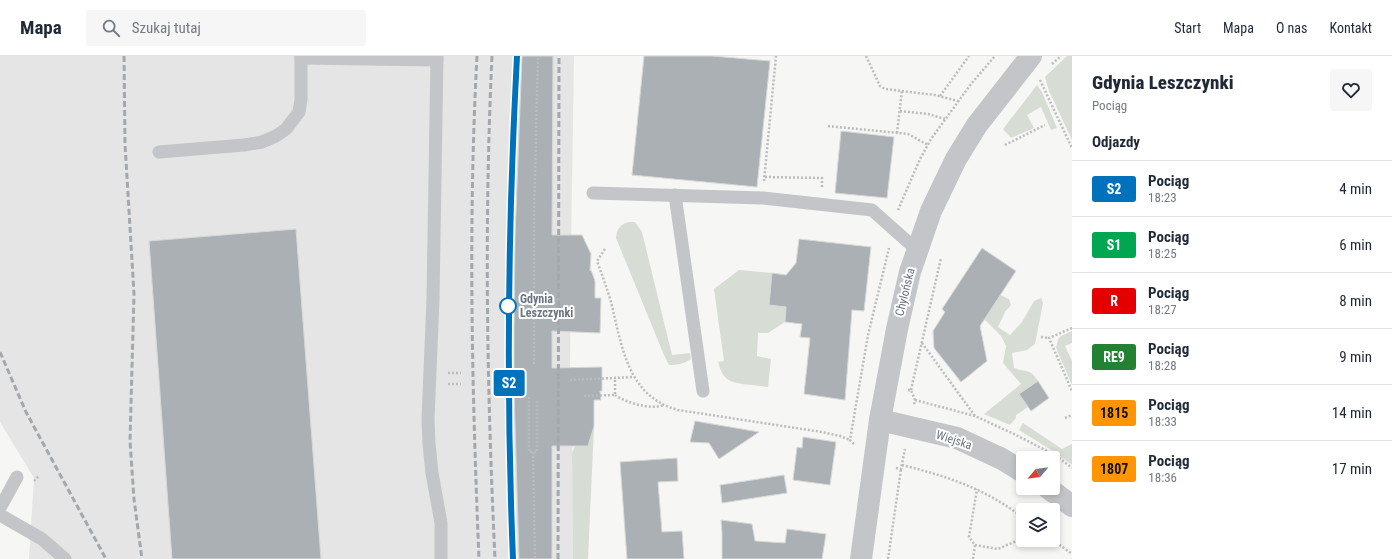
<!DOCTYPE html>
<html lang="pl">
<meta charset="utf-8">
<style>
body{margin:0;font-family:"Roboto Condensed",sans-serif;background:#f6f6f7;color:#1f2937;height:100vh;display:flex;flex-direction:column;font-size:15px;white-space:nowrap}
*{box-sizing:border-box;margin:0}
p{font-size:13px;color:#747a83}
.icon{flex:none;width:22px;height:22px;fill:none;stroke:currentColor;stroke-width:2;stroke-linecap:round;stroke-linejoin:round}
.map{position:relative;flex:1;overflow:hidden}
.side{display:flex;flex-direction:column;background:#fff;width:320px}
.side>*{flex:none}
.badge{padding:0 8px;border-radius:3px;font-size:14px;line-height:26px}
.needle{width:26px;rotate:241deg}
.tools{position:absolute;left:1016px;top:395px;display:grid;gap:8px}
.tools a{display:grid;place-items:center;width:44px;height:44px;border-radius:4px;background:#fff;box-shadow:0 2px 6px #0003;font-size:20px}
.map>.badge{position:absolute;translate:-50% -50%;box-shadow:0 0 0 2px #fff}
h2{padding:0 20px;font-size:15px;line-height:36px}
.round{display:grid;place-items:center;flex:none;width:42px;height:42px;border-radius:4px;background:#f6f6f7}
.headline{display:flex;align-items:center;justify-content:space-between;height:68px;padding:0 20px}
h1{font-size:19px;font-weight:800;line-height:30px}
ul{padding:0;list-style:none}
li{display:flex;align-items:center;gap:12px;height:56px;padding:0 20px;border-top:1px solid #e0e1e3}
li div{flex:1}
li b{display:block;font-size:15px}
li em{font-style:normal}
li .badge{min-width:44px;font-weight:700;text-align:center}
header{display:flex;align-items:center;gap:24px;box-sizing:border-box;height:56px;padding:0 20px;background:#fff;border-bottom:1px solid #e0e1e3}
header strong{font-size:19px}
nav{display:flex;gap:22px;margin-inline-start:auto;font-size:14px}
.search{width:280px;height:36px;background:#f6f6f7;display:flex;align-items:center;gap:10px;box-sizing:border-box;padding:0 14px;border-radius:4px;color:#747a83;font-size:15px}
main{display:flex;flex:1;min-height:0}
.map>svg:first-child{display:block}
.built{fill:#e4e5e4}
.green{fill:#d7ddd5}
.building{fill:#abb0b5;stroke:#d8d8d6}
.lines{fill:none;stroke-linecap:round;stroke-linejoin:round}
.path{stroke:#babcbe;stroke-width:2.5;stroke-dasharray:2 2;stroke-linecap:butt}
.service{stroke:#c3c5c8;stroke-width:13}
.minor{stroke:#c3c5c8;stroke-width:22}
.tertiary{stroke:#c3c5c8;stroke-width:22}
.rail{stroke:#a4a8ad;stroke-width:3;stroke-dasharray:6 3;stroke-linecap:butt}
.line-casing{stroke:#fff;stroke-width:9}
.line{stroke:#0072bc;stroke-width:6}
.stop-dot{fill:#fff;stroke:#0072bc;stroke-width:2}
.labels{text-anchor:middle;dominant-baseline:central;stroke-width:4;stroke-linejoin:round;paint-order:stroke}
.street-label{font-size:12px;fill:#697481;stroke:#fff}
.stop-label{font-size:12px;font-weight:bold;fill:#697481;stroke:#fff;text-anchor:start}
</style>
<header>
<strong>Mapa</strong>
<div class="search"><svg class="icon" aria-label="search" viewBox="0 0 24 24"><circle cx="10" cy="10" r="6"/><path d="M15 15l6 6"/></svg>Szukaj tutaj</div>
<nav><a>Start</a><a>Mapa</a><a>O nas</a><a>Kontakt</a></nav>
</header>
<main>
<div class="map">
<svg width="1072" height="503" viewBox="0 0 1072 503">
<rect width="100%" height="100%" fill="#f6f6f4"/>
<polygon class="built" points="0,0 574,0 571,188 570,312 572,335 573,503 29,503 34,422 0,366"/>
<g class="green">
<polygon points="1067,0 1072,0 1072,84 1049,35 1045,21"/>
<polygon points="1037,29 1042,36 1057,72 1051,74 1041,51 1027,59 1034,72 1011,82 1003,73"/>
<path d="M629,166H635L642,176L672,299L690,297L691,303C683,308 678,309 669,309L664,299L616,182C617,173 620,168 629,166Z"/>
<path d="M739,214L772,217L769,249L786,251L785,266L768,277H758L757,300L771,303L768,331C757,329 735,329 727,323C722,319 720,312 718,306L724,305L714,233Z"/>
<path d="M1000,239L1009,243L1011,249L1005,256L998,271L1010,279L1022,266L1034,245L1041,242L1043,247L1035,288L1027,294L1012,297L1014,312C1027,317 1030,312 1038,325L1019,338L1028,351L1016,359V362L1010,369L984,358L1021,328L1003,307L1006,290L1001,280L984,263Z"/>
<polygon points="1072,275 1072,287 1065,290 1072,305 1072,329 1056,292 1058,283 1061,280"/>
<polygon points="1023,367 1062,393 1072,388 1072,409 1056,397 1019,374"/>
<polygon points="594,370 588,503 573,503 572,397 575,390"/>
</g>
<g class="building">
<polygon points="522,0 553,0 552,179 582,179 591,198 590,215 591,214 595,225 595,242 601,242 600,277 552,275 552,312 602,311 602,335 600,335 601,344 594,344 594,370 588,390 552,390 552,503 519,503 514,333 514,271 515,181"/>
<polygon points="644,0 712,0 770,5 757,131 632,119"/>
<polygon points="841,75 894,81 887,142 835,137"/>
<polygon points="296,173 321,503 172,503 149,185"/>
<polygon points="799,183 871,191 864,255 852,254 845,344 804,338 810,282 800,281 802,268 785,266 786,251 769,249 772,217 786,219 796,207"/>
<polygon points="982,192 1016,215 980,270 987,305 961,326 934,292 933,275 945,256 942,253"/>
<polygon points="1038,325 1049,342 1031,355 1019,338"/>
<polygon points="695,365 759,376 719,403 709,387 690,386"/>
<polygon points="803,381 836,386 830,429 793,424 797,391 802,392"/>
<polygon points="677,402 678,425 658,426 662,476 682,475 684,503 627,503 620,406"/>
<polygon points="784,419 787,437 722,447 720,429"/>
<polygon points="721,464 752,468 755,485 785,487 787,473 826,478 822,503 722,503 722,477"/>
</g>
<g class="lines">
<g class="path">
<polyline points="866,0 880,30 885,33 935,39 958,45"/>
<polyline points="1052,8 1061,0"/>
<polyline points="1040,24 1072,92"/>
<polyline points="940,40 969,0"/>
<polyline points="900,55 928,58 945,63"/>
<polyline points="828,70 908,78 928,89"/>
<polyline points="897,77 902,34"/>
<polyline points="1005,89 1045,69"/>
<polyline points="765,121 822,122 822,132"/>
<polyline points="764,125 776,0"/>
<polyline points="898,154 920,103 931,83 971,28 995,0"/>
<path d="M605,193L597,205C602,219 607,232 611,246C622,290 627,340 678,354L822,376L840,380L850,384"/>
<polyline points="1072,272 1049,282 1072,335"/>
<polyline points="1041,281 1049,282"/>
<polyline points="922,287 975,360"/>
<polyline points="534,308 534,156 538,0"/>
<polyline points="448,317 461,317"/>
<polyline points="570,324 634,321"/>
<polyline points="448,328 461,328"/>
<polyline points="908,334 911,334 915,344 914,349"/>
<polyline points="911,334 941,202"/>
<path d="M615,339C627,347 650,354 664,349"/>
<polyline points="584,340 615,339 615,323"/>
<polyline points="529,341 529,396 537,396 537,345"/>
<polyline points="915,344 975,360 1014,378 1057,400 1072,412"/>
<polyline points="1065,362 1072,359"/>
<polyline points="854,388 850,384 868,279 889,192"/>
<polyline points="533,396 535,503"/>
<path d="M902,409C946,420 987,433 1023,462"/>
<polyline points="896,412 901,413 905,393"/>
<polyline points="34,425 39,420"/>
<polyline points="1053,484 1072,498"/>
<polyline points="975,489 998,493 1023,482"/>
<polyline points="888,503 901,413"/>
<polyline points="973,503 975,489 969,481 977,433"/>
</g>
<g class="service">
<polyline points="437,0 433,243 428,363 429,388 432,417 441,467 441,503"/>
<polyline points="301,2 437,4"/>
<polyline points="159,96 244,89 262,86 276,80 286,73 299,56 301,43 301,0"/>
<polyline points="593,137 763,142 872,154 917,194"/>
<polyline points="675,139 703,335"/>
<polyline points="0,452 17,421"/>
<polyline points="0,459 42,483 65,503"/>
</g>
<g class="minor">
<polyline points="880,364 957,382 1002,403 1023,416"/>
<polyline points="1048,432 1072,450"/>
</g>
<polyline class="tertiary" points="861,503 880,364 897,273 910,216 931,155 956,103 977,69 1031,0"/>
<g class="rail">
<polyline points="124,0 125,88 134,238 130,385 134,443 142,503"/>
<path d="M477,0C468,168 472,335 479,503"/>
<path d="M492,0C484,168 487,335 495,503"/>
<polyline points="0,296 26,356 106,503"/>
<path d="M513,503C507,335 507,168 517,0"/>
<polyline points="558,503 559,0"/>
</g>
</g>
<g class="lines">
<g class="line-casing">
<path id="line" d="M513,503C506,335 508,168 517,0"/>
</g>
<use href="#line" class="line"/>
</g>
<circle class="stop-dot" cx="508" cy="250" r="8"/>
<g class="labels">
<g class="street-label">
<text transform="translate(905 236) rotate(-76)">Chylońska</text>
<text transform="translate(954 384) rotate(18)">Wiejska</text>
</g>
<g class="stop-label">
<text x="520" y="243">Gdynia<tspan x="520" dy="14">Leszczynki</tspan></text>
</g>
</g>
</svg>
<div class="tools">
<a><svg class="needle" viewBox="-14 -14 28 28"><path d="M0-13l5 13h-10z" fill="#e53935"/><path d="M0 13l5-13h-10z" fill="#747a83"/></svg></a>
<a><svg class="icon" aria-label="layers" viewBox="0 0 24 24"><path d="M12 4l9 5-9 5-9-5zM3 14l9 5 9-5"/></svg></a>
</div>
<b class="badge" style="left:509px;top:327px;background:#0072bc;color:#fff">S2</b>
</div>
<section class="side">
<div class="headline"><div><h1>Gdynia Leszczynki</h1><p>Pociąg</p></div><a class="round"><svg class="icon" aria-label="heart" viewBox="0 0 24 24"><path d="M12 20l-8-8c-3-5 5-10 8-4 3-6 11-1 8 4z"/></svg></a></div>
<h2>Odjazdy</h2>
<ul>
<li><span class="badge" style="background:#0072bc;color:#fff">S2</span><div><b>Pociąg</b><p>18:23</p></div><em>4 min</em></li>
<li><span class="badge" style="background:#00a651;color:#fff">S1</span><div><b>Pociąg</b><p>18:25</p></div><em>6 min</em></li>
<li><span class="badge" style="background:#e50000;color:#fff">R</span><div><b>Pociąg</b><p>18:27</p></div><em>8 min</em></li>
<li><span class="badge" style="background:#238132;color:#fff">RE9</span><div><b>Pociąg</b><p>18:28</p></div><em>9 min</em></li>
<li><span class="badge" style="background:#ff9500;color:#111">1815</span><div><b>Pociąg</b><p>18:33</p></div><em>14 min</em></li>
<li><span class="badge" style="background:#ff9500;color:#111">1807</span><div><b>Pociąg</b><p>18:36</p></div><em>17 min</em></li>
</ul>
</section>
</main>
